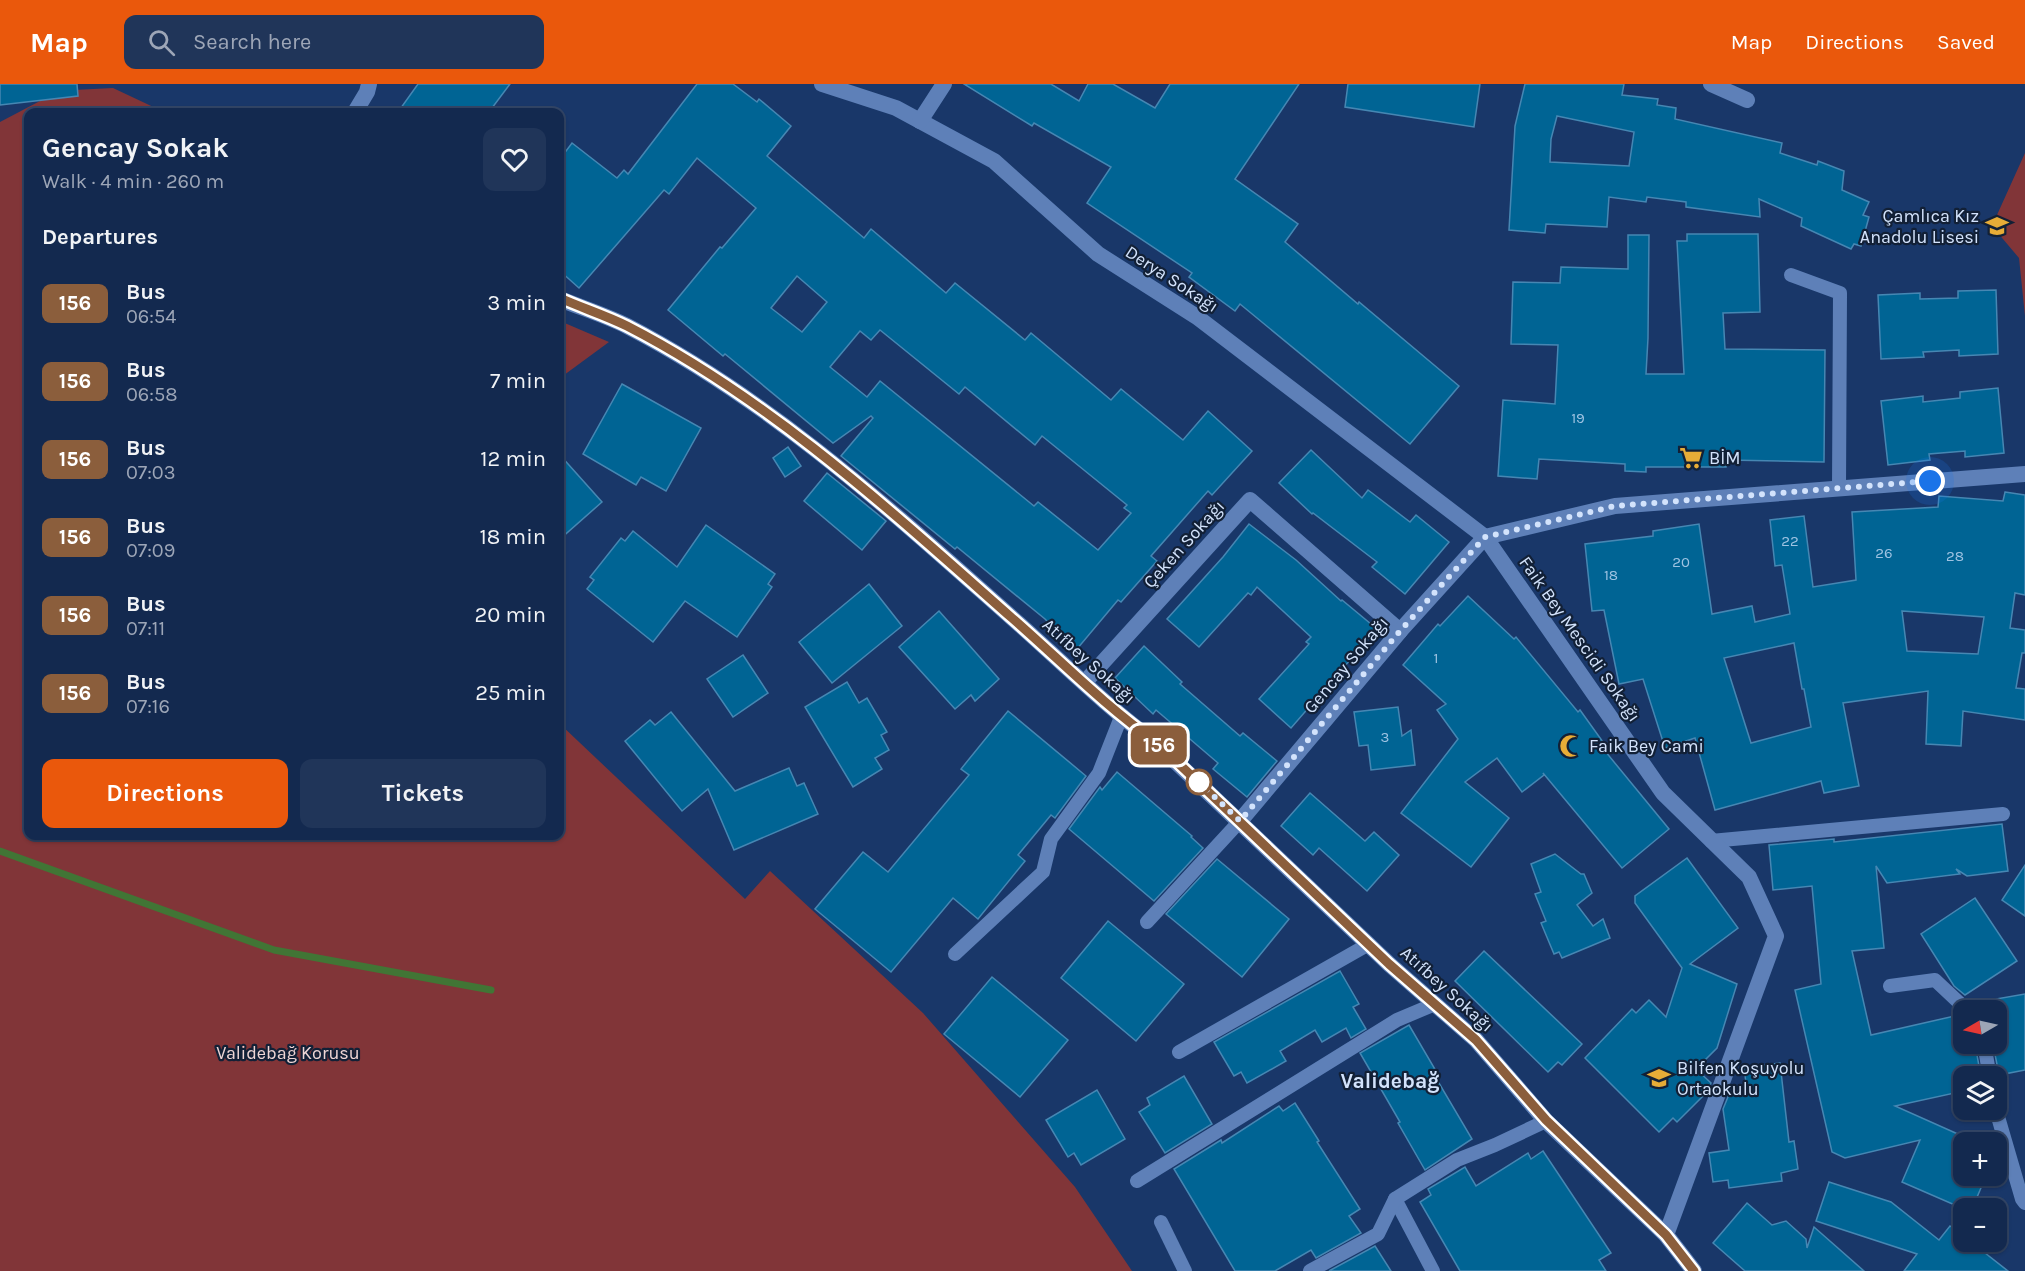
<!DOCTYPE html>
<meta charset="utf-8">
<style>
body{margin:0;font-family:Karla,sans-serif;background:#203559;color:#f1f3f6;height:100vh;display:flex;flex-direction:column;font-size:22px;white-space:nowrap}
*{box-sizing:border-box;margin:0}
p{font-size:20px;color:#9da6b7}
.icon{flex:none;width:33px;height:33px;fill:none;stroke:currentColor;stroke-width:2;stroke-linecap:round;stroke-linejoin:round}
.map{position:relative;flex:1;overflow:hidden}
.details{position:absolute;left:24px;top:24px;width:540px;height:732px;display:flex;flex-direction:column;background:#13294f;border-radius:12px;box-shadow:0 2px 4px #0004,0 0 0 2px #324566}
.details>*{flex:none}
.badge{padding:0 12px;border-radius:9px;font-size:21px;line-height:39px}
.needle{width:39px;rotate:261deg}
.buttons{position:absolute;left:1953px;top:916px;display:grid;gap:12px}
.buttons a{display:grid;place-items:center;width:54px;height:54px;border-radius:12px;background:#13294f;box-shadow:0 2px 4px #0004,0 0 0 2px #324566;font-size:30px}
.you{position:absolute;width:30px;height:30px;margin:-15px;border:4px solid #fff;border-radius:50%;background:#1a73e8;box-shadow:0 0 0 9px #1a73e833}
.map>.badge{position:absolute;translate:-50% -50%;box-shadow:0 0 0 3px #fff}
h2{padding:0 18px;font-size:22px;line-height:54px}
.round{display:grid;place-items:center;flex:none;width:63px;height:63px;border-radius:12px;background:#203559}
.head{display:flex;align-items:center;justify-content:space-between;height:102px;padding:0 18px}
h1{font-size:28px;font-weight:700;line-height:45px}
.action{display:flex;gap:12px;margin-top:auto;padding:12px 18px}
.action a{flex:1;height:69px;border-radius:12px;background:#ea580c;color:#fff;font-size:24px;font-weight:700;line-height:69px;text-align:center}
.action a+a{background:#203559;color:#f1f3f6}
ul{padding:0;list-style:none}
li{display:flex;align-items:center;gap:18px;height:78px;padding:0 18px}
li div{flex:1}
li b{display:block;font-size:22px}
li em{font-style:normal}
li .badge{min-width:66px;font-weight:700;text-align:center}
header{display:flex;align-items:center;gap:36px;box-sizing:border-box;height:84px;padding:0 30px;background:#ea580c;color:#fff}
header strong{font-size:28px}
nav{display:flex;gap:33px;margin-inline-start:auto;font-size:21px}
.search{width:420px;height:54px;background:#203559;display:flex;align-items:center;gap:15px;box-sizing:border-box;padding:0 21px;border-radius:12px;color:#9da6b7;font-size:22px}
.map>svg:first-child{display:block}
.green{fill:#813538}
.lines{fill:none;stroke-linecap:round;stroke-linejoin:round}
.stream{stroke:#417535;stroke-width:7}
.building{fill:#006494;stroke:#4687b3;stroke-width:1.5;fill-rule:evenodd}
.service{stroke:#5e80b8;stroke-width:14}
.minor{stroke:#5e80b8;stroke-width:16}
.line-casing{stroke:#fff;stroke-width:14}
.line{stroke:#8b5e3c;stroke-width:9}
.walk{stroke:#d3e3fc;stroke-width:6;stroke-dasharray:0 10.8}
.stop-dot{fill:#fff;stroke:#8b5e3c;stroke-width:3}
.labels{text-anchor:middle;dominant-baseline:central;stroke-width:4.5;stroke-linejoin:round;paint-order:stroke}
.number-label{font-size:15px;fill:#9ec3e2}
.poi-label{font-size:18px;fill:#d3e3fc;stroke:#122036;text-anchor:start}
.street-label{font-size:18px;fill:#d3e3fc;stroke:#122036}
.park-label{font-size:18px;fill:#efd6d5;stroke:#122036}
.quarter-label{font-size:21px;font-weight:bold;fill:#d3e3fc;stroke:#122036}
</style>
<header>
<strong>Map</strong>
<div class="search"><svg class="icon" aria-label="search" viewBox="0 0 24 24"><circle cx="10" cy="10" r="6"/><path d="M15 15l6 6"/></svg>Search here</div>
<nav><a>Map</a><a>Directions</a><a>Saved</a></nav>
</header>
<div class="map">
<svg width="2025" height="1187" viewBox="0 0 2025 1187">
<rect width="100%" height="100%" fill="#193769"/>
<g class="green">
<polygon points="113,4 164,28 28,28 28,752 560,752 560,640 745,815 770,787 923,929 1075,1103 1132,1187 0,1187 0,38 40,17 74,6"/>
<polygon points="2025,69 2025,232 2019,174 1992,142"/>
<polygon points="560,237 609,258 560,294"/>
</g>
<g class="lines">
<polyline class="stream" points="0,767 274,866 491,906"/>
</g>
<g class="building">
<polygon points="0,0 77,0 78,12 0,21"/>
<polygon points="418,0 510,0 489,28 398,28"/>
<path d="M697,0H733L757,18L759,15L791,42L767,72L864,154L871,145L946,209L955,199L1025,256L1031,249L1111,316L1121,305L1183,356L1208,327L1252,367L1212,411L1208,407L1151,472L1157,477L1121,518L1118,516L1077,565L1061,552L1045,535L957,463L955,465L841,372L873,334L871,332L833,359L730,274L725,270L723,272L668,226L720,163L722,164L756,124L697,74L669,110L664,106L579,204L560,187V75L572,59L617,94L624,86L628,90ZM797,192L827,218L802,248L771,224ZM880,246L959,310L965,303L1035,361L1042,352L1127,421L1124,424L1131,429L1098,466L1038,418L1034,422L880,297L867,313L830,283L860,247L871,256Z"/>
<polygon points="964,0 1051,0 1079,17 1088,0 1113,0 1155,24 1170,0 1299,0 1235,95 1298,140 1285,158 1358,220 1359,218 1459,302 1410,360 1240,220 1235,227 1189,193 1192,189 1087,119 1111,83 1034,39 1032,42"/>
<polygon points="1348,0 1480,0 1474,43 1345,23"/>
<path d="M1525,0H1624L1622,11L1658,15L1657,21L1676,24L1675,35L1782,59L1780,69L1817,81L1818,77L1844,87L1842,106L1869,118L1863,131L1869,133L1861,162L1854,160L1851,165L1801,142L1802,134L1759,115L1760,133L1686,123V118L1647,113L1646,118L1609,113L1607,143L1546,140L1545,149L1509,146L1515,42ZM1557,32L1634,48L1629,82L1550,78L1551,55Z"/>
<polygon points="1687,150 1758,150 1760,228 1723,229 1725,265 1825,266 1824,378 1726,376 1726,383 1646,383 1646,388 1625,387 1625,380 1539,375 1537,395 1498,392 1503,316 1555,320 1558,261 1511,260 1513,198 1560,199 1561,183 1628,185 1628,151 1649,151 1648,254 1646,290 1684,290 1677,157 1687,157"/>
<polygon points="1996,206 1998,270 1959,272 1959,266 1923,268 1924,273 1881,275 1878,211 1920,209 1920,215 1958,214 1958,207"/>
<polygon points="622,300 701,344 666,407 641,393 636,401 583,370"/>
<polygon points="1998,304 2004,369 1965,373 1965,367 1929,370 1930,376 1888,381 1881,317 1923,312 1923,318 1960,314 1960,308"/>
<polygon points="788,363 801,382 785,393 773,374"/>
<polygon points="1311,366 1362,414 1368,406 1410,438 1416,431 1449,458 1405,510 1372,483 1377,478 1313,429 1312,430 1279,399"/>
<polygon points="560,371 602,418 560,455"/>
<polygon points="827,389 886,437 862,466 804,417"/>
<path d="M2005,408L2025,411V511L2015,509L2010,544L2025,546V569H2022L2016,604L2025,605V636L1963,627L1961,662L1926,660L1928,607L1843,619L1859,702L1824,709L1821,697L1715,726L1695,654L1665,664L1643,595L1619,600L1604,526L1592,527L1585,460L1653,452V447L1699,440L1712,530L1752,522L1755,538L1790,530L1782,481L1775,482L1770,436L1804,432L1813,503L1856,496L1852,428L1938,423L1939,412L2003,417ZM1902,527L1984,533L1978,570L1907,567ZM1794,559L1802,605H1804L1811,643L1751,659L1724,574Z"/>
<polygon points="1249,440 1296,476 1341,517 1342,516 1377,545 1291,644 1259,615 1309,560 1306,558 1311,553 1257,503 1251,511 1248,509 1199,563 1167,535 1223,473"/>
<polygon points="706,441 775,490 768,500 772,503 737,553 685,517 653,558 587,505 594,496 590,493 621,454 625,457 633,447 677,483"/>
<polygon points="869,500 902,542 832,599 799,558"/>
<polygon points="1468,512 1514,555 1516,553 1578,628 1580,626 1608,665 1605,667 1669,745 1622,784 1543,689 1544,691 1522,708 1497,674 1465,698 1509,734 1471,783 1401,729 1458,655 1437,626 1446,620 1403,581 1438,540 1440,542"/>
<polygon points="939,527 999,595 975,617 971,611 955,625 899,563"/>
<polygon points="1144,562 1182,598 1180,600 1240,652 1243,649 1277,677 1247,713 1213,685 1218,679 1156,626 1153,630 1115,594"/>
<polygon points="743,571 768,609 733,633 707,595"/>
<polygon points="847,598 859,619 867,614 887,648 881,651 889,666 875,674 882,685 853,703 805,623"/>
<polygon points="1398,623 1402,652 1411,646 1415,681 1371,686 1368,661 1359,662 1354,628"/>
<polygon points="1008,627 1086,692 1055,734 1051,731 1018,771 1025,777 978,835 953,814 891,888 815,825 863,768 888,788 969,691 961,685"/>
<polygon points="671,628 735,707 789,684 797,702 804,699 818,730 734,766 708,705 682,727 625,657 650,636 655,641"/>
<polygon points="1117,688 1192,752 1191,753 1203,764 1154,817 1069,745 1100,703 1102,706"/>
<polygon points="1310,709 1365,757 1374,748 1399,771 1367,807 1319,764 1313,771 1281,742"/>
<polygon points="2002,740 2008,787 1967,792 1956,785 1960,790 1887,799 1876,782 1884,864 1852,867 1871,951 1959,931 1964,935 1964,960 1975,960 1981,993 1964,993 1964,1007 1895,1022 1978,1059 1964,1059 1964,1092 1986,1092 1972,1125 1964,1125 1902,1098 1920,1056 1845,1074 1832,1068 1795,906 1821,900 1812,802 1773,806 1769,761 1834,755 1834,758"/>
<polygon points="1555,770 1581,790 1584,790 1592,809 1577,821 1593,842 1603,835 1610,854 1562,874 1559,868 1554,870 1541,839 1546,837 1535,810 1541,808 1531,780"/>
<polygon points="1687,774 1738,844 1690,880 1737,900 1717,964 1696,985 1711,999 1708,1007 1677,1038 1673,1034 1659,1048 1585,974 1632,925 1636,929 1649,916 1666,933 1682,884 1635,819 1635,812"/>
<polygon points="1217,775 1289,835 1242,893 1166,830"/>
<polygon points="2025,781 2025,832 2002,816"/>
<polygon points="1975,814 2017,877 1965,911 1954,902 1921,850"/>
<polygon points="1108,837 1184,900 1136,957 1061,894"/>
<polygon points="1484,867 1582,960 1562,981 1558,978 1548,988 1455,897"/>
<polygon points="1340,887 1359,920 1353,923 1366,945 1351,954 1346,944 1322,958 1315,946 1280,967 1286,977 1247,999 1241,988 1234,992 1214,958"/>
<polygon points="992,893 1068,956 1020,1013 944,950"/>
<polygon points="2025,910 2025,986 1999,991 1993,960 1996,960 1996,927 1977,927 1973,919"/>
<polygon points="1409,941 1436,987 1433,989 1472,1055 1425,1086 1398,1039 1400,1038 1360,969"/>
<polygon points="1780,979 1789,1058 1794,1057 1798,1085 1781,1089 1782,1097 1729,1104 1728,1096 1713,1098 1709,1069 1729,1066 1723,1025 1730,1008 1747,1006 1744,984"/>
<polygon points="1184,992 1212,1040 1165,1069 1139,1028 1150,1021 1147,1014"/>
<polygon points="1097,1006 1125,1055 1081,1081 1074,1069 1068,1073 1046,1036"/>
<polygon points="1295,1019 1319,1057 1317,1058 1360,1125 1349,1132 1361,1149 1316,1174 1311,1166 1275,1187 1235,1187 1174,1085 1221,1056 1222,1059 1279,1022 1283,1027"/>
<polygon points="1543,1067 1611,1169 1599,1176 1606,1187 1460,1187 1420,1118 1431,1111 1428,1105 1465,1083 1476,1102 1528,1069 1531,1075"/>
<polygon points="1829,1098 1891,1118 1939,1156 1950,1142 1964,1152 1964,1158 1971,1158 2008,1187 1904,1187 1917,1170 1816,1137"/>
<polygon points="1747,1119 1772,1141 1786,1137 1806,1155 1807,1164 1814,1143 1864,1187 1745,1187 1713,1159"/>
<polygon points="1375,1162 1391,1187 1329,1187"/>
</g>
<g class="lines">
<g class="service">
<polyline points="1791,191 1840,209 1839,404"/>
<polyline points="1711,757 2003,730"/>
<polyline points="1147,838 1240,737"/>
<polyline points="955,870 1043,788 1051,755 1099,689 1121,633"/>
<polyline points="1890,902 1935,896 1968,927"/>
<polyline points="1984,960 1990,993"/>
<polyline points="1179,968 1369,860"/>
<polyline points="1996,1026 2022,1115 2025,1119"/>
<polyline points="1137,1097 1397,936 1435,920"/>
<polyline points="1395,1115 1433,1187"/>
<polyline points="1161,1138 1185,1187"/>
<polyline points="1310,1187 1378,1150 1395,1115 1457,1076 1495,1061 1546,1037"/>
</g>
<g class="minor">
<polyline points="822,0 896,24 994,77 1098,170 1197,233 1485,453 1663,709 1749,793 1776,852 1666,1151"/>
<polyline points="1711,0 1747,16"/>
<polyline points="355,28 367,8 369,0"/>
<polyline points="920,37 944,0"/>
<path d="M560,215C582,224 605,231 627,242C774,318 896,431 1019,540C1064,580 1107,623 1156,659L1389,880L1476,956L1546,1037L1666,1151L1694,1187"/>
<polyline points="1485,453 1615,422 2025,390"/>
<polyline points="1085,598 1250,416 1400,547"/>
<polyline points="1240,737 1400,547 1485,453"/>
</g>
</g>
<g class="lines">
<g class="line-casing">
<path id="line" d="M560,214C582,224 605,231 627,242C771,316 892,428 1012,534C1060,576 1105,622 1156,658L1389,880L1476,956L1546,1036L1666,1151L1694,1187"/>
</g>
<use href="#line" class="line"/>
<polyline class="walk" points="1199,698 1240,737 1400,547 1485,453 1615,422 1930,397"/>
</g>
<defs>
<g id="school-bare" transform="scale(1.8)"><path d="M0-5L7-2L0 1L-7-2ZM-4 1L0 2.5L4 1V4Q0 6-4 4Z" fill="#e7ac37" stroke="#122036" stroke-width="2.5" paint-order="stroke"/></g>
<g id="supermarket-bare" transform="scale(1.8)"><path d="M-6-5.5h2.5l.6 2H6L4.5 2H-2.5L-4.4-4H-6ZM-1.5 3.2a1.3 1.3 0 1 0 .1 0ZM3 3.2a1.3 1.3 0 1 0 .1 0Z" fill="#e7ac37" stroke="#122036" stroke-width="2.5" paint-order="stroke"/></g>
<g id="mosque-bare" transform="scale(1.8)"><path d="M3.5-4.9A6 6 0 1 0 3.5 4.9A5 5 0 1 1 3.5-4.9Z" fill="#e7ac37" stroke="#122036" stroke-width="2.5" paint-order="stroke"/></g>
</defs>
<g fill-rule="evenodd">
<use href="#school-bare" x="1997" y="142"/>
<use href="#supermarket-bare" x="1691" y="374"/>
<use href="#mosque-bare" x="1571" y="662"/>
<use href="#school-bare" x="1659" y="994"/>
</g>
<circle class="stop-dot" cx="1199" cy="698" r="12"/>
<g class="labels">
<g class="number-label">
<text x="1578" y="334">19</text>
<text x="1790" y="457">22</text>
<text x="1884" y="469">26</text>
<text x="1955" y="472">28</text>
<text x="1681" y="478">20</text>
<text x="1611" y="491">18</text>
<text x="1436" y="574">1</text>
<text x="1385" y="653">3</text>
</g>
<g class="poi-label">
<text x="1979" y="132" text-anchor="end">Çamlıca Kız<tspan x="1979" dy="21">Anadolu Lisesi</tspan></text>
<text x="1709" y="374">BİM</text>
<text x="1589" y="662">Faik Bey Cami</text>
<text x="1677" y="984">Bilfen Koşuyolu<tspan x="1677" dy="21">Ortaokulu</tspan></text>
</g>
<g class="street-label">
<text transform="translate(1172 195) rotate(33)">Derya Sokağı</text>
<text transform="translate(1184 460) rotate(-48)">Çeken Sokağı</text>
<text transform="translate(1580 555) rotate(55)">Faik Bey Mescidi Sokağı</text>
<text transform="translate(1089 577) rotate(42)">Atıfbey Sokağı</text>
<text transform="translate(1346 581) rotate(-50)">Gencay Sokağı</text>
<text transform="translate(1447 905) rotate(42)">Atıfbey Sokağı</text>
</g>
<g class="park-label">
<text x="288" y="969">Validebağ Korusu</text>
</g>
<g class="quarter-label">
<text x="1390" y="997">Validebağ</text>
</g>
</g>
</svg>
<div class="buttons">
<a><svg class="needle" viewBox="-14 -14 28 28"><path d="M0-13l5 13h-10z" fill="#e53935"/><path d="M0 13l5-13h-10z" fill="#9da6b7"/></svg></a>
<a><svg class="icon" aria-label="layers" viewBox="0 0 24 24"><path d="M12 4l9 5-9 5-9-5zM3 14l9 5 9-5"/></svg></a>
<a>+</a>
<a>−</a>
</div>
<div class="you" style="left:1930px;top:397px"></div>
<b class="badge" style="left:1159px;top:661px;background:#8b5e3c;color:#fff">156</b>
<section class="details">
<div class="head"><div><h1>Gencay Sokak</h1><p>Walk · 4 min · 260 m</p></div><a class="round"><svg class="icon" aria-label="heart" viewBox="0 0 24 24"><path d="M12 20l-8-8c-3-5 5-10 8-4 3-6 11-1 8 4z"/></svg></a></div>
<h2>Departures</h2>
<ul>
<li><span class="badge" style="background:#8b5e3c;color:#fff">156</span><div><b>Bus</b><p>06:54</p></div><em>3 min</em></li>
<li><span class="badge" style="background:#8b5e3c;color:#fff">156</span><div><b>Bus</b><p>06:58</p></div><em>7 min</em></li>
<li><span class="badge" style="background:#8b5e3c;color:#fff">156</span><div><b>Bus</b><p>07:03</p></div><em>12 min</em></li>
<li><span class="badge" style="background:#8b5e3c;color:#fff">156</span><div><b>Bus</b><p>07:09</p></div><em>18 min</em></li>
<li><span class="badge" style="background:#8b5e3c;color:#fff">156</span><div><b>Bus</b><p>07:11</p></div><em>20 min</em></li>
<li><span class="badge" style="background:#8b5e3c;color:#fff">156</span><div><b>Bus</b><p>07:16</p></div><em>25 min</em></li>
</ul>
<div class="action"><a>Directions</a><a>Tickets</a></div>
</section>
</div>
